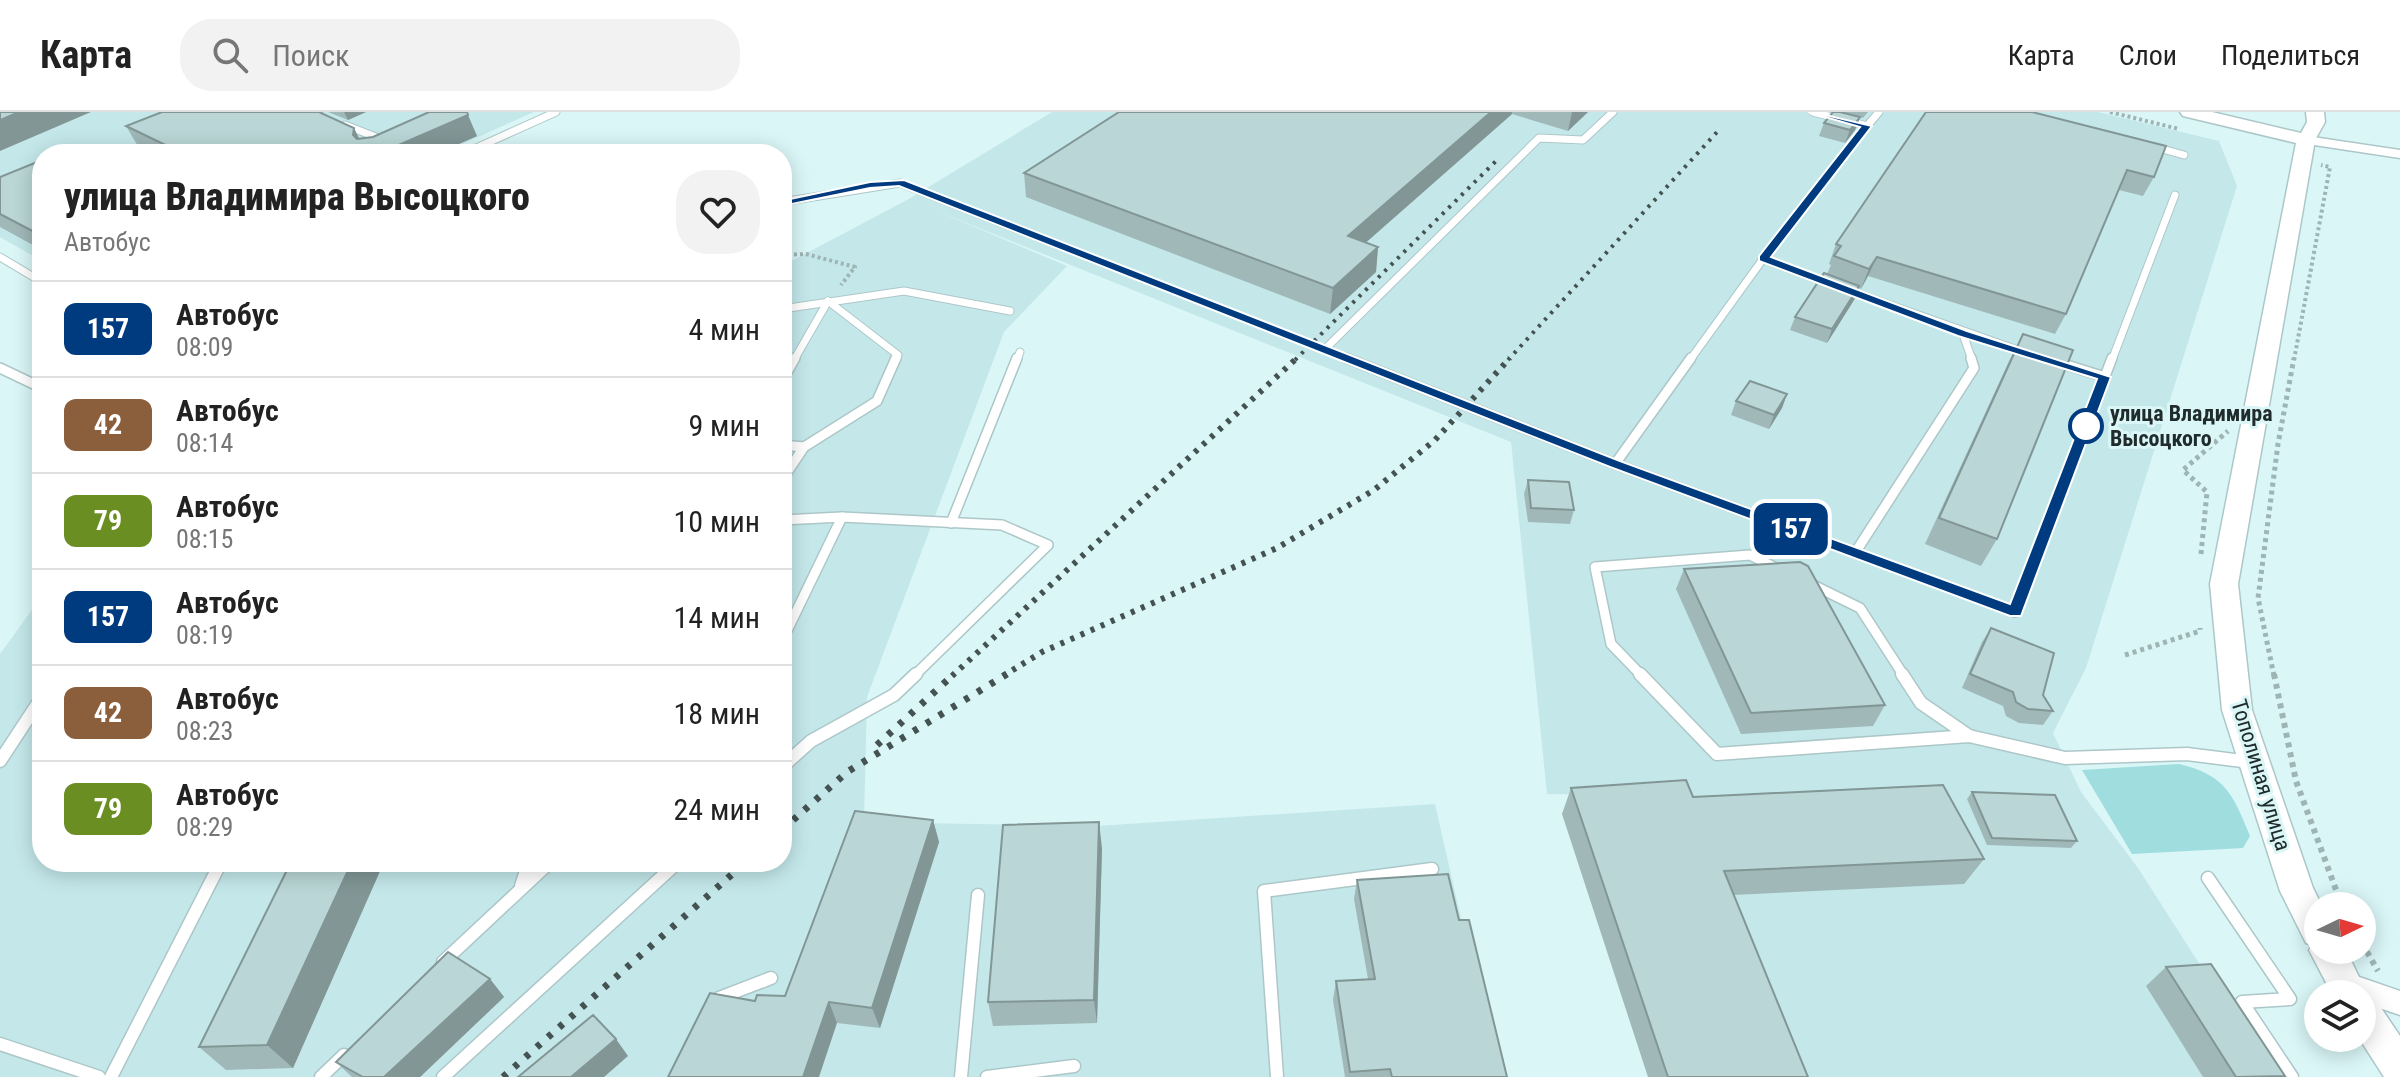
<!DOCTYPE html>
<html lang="ru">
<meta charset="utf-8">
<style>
body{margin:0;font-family:"Roboto Condensed",sans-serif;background:#f2f2f2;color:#222;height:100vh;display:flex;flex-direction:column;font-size:30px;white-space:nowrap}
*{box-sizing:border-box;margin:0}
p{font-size:26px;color:#767676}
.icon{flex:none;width:44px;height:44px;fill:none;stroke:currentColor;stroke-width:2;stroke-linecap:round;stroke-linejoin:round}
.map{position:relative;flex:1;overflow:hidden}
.side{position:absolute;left:32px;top:32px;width:760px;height:728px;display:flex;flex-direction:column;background:#fff;border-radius:32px;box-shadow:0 4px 20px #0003}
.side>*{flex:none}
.badge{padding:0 16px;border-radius:12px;font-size:28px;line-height:52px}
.needle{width:52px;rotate:85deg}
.tools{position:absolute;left:2304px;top:780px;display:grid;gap:16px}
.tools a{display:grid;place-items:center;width:72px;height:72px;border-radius:50%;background:#fff;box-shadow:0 4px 20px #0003;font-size:40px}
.map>.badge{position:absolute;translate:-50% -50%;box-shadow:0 0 0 4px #fff}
.round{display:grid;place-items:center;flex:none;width:84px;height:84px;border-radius:32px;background:#f2f2f2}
.headline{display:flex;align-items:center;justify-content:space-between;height:136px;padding:0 32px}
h1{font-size:38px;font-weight:800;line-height:60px}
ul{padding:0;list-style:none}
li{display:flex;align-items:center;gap:24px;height:96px;padding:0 32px;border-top:2px solid #e0e0e0}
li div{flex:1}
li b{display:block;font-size:30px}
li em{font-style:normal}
li .badge{min-width:88px;font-weight:700;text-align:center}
header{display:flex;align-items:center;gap:48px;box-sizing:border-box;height:112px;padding:0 40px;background:#fff;border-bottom:2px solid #e0e0e0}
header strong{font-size:38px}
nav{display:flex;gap:44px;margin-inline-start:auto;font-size:28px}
.search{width:560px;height:72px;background:#f2f2f2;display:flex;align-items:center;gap:20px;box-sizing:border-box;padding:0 28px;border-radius:32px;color:#767676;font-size:30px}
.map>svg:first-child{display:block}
.built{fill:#c4e8ea}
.green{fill:#9fdddf}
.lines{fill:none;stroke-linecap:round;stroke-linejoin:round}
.lane-far2-casing{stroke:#adc7c8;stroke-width:9}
.lane-far1-casing{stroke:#adc7c8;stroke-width:12}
.lane-casing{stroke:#adc7c8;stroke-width:15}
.street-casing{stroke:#adc7c8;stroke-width:3}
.secondary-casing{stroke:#adc7c8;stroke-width:3}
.path-far2{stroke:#9eb4b5;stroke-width:4;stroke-dasharray:3 3;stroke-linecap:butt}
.path-far1{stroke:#9eb4b5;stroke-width:5;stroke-dasharray:4 4;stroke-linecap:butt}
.path{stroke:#9eb4b5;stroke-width:6;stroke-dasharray:5 5;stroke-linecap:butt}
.lane-far2{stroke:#fff;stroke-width:7}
.lane-far1{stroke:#fff;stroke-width:9}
.lane{stroke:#fff;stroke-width:12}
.street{fill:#fff;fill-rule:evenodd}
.secondary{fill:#fff;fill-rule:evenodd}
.rail-far2{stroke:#445252;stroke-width:4;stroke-dasharray:3 6;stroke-linecap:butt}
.rail-far1{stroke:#445252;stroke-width:6;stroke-dasharray:4 7;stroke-linecap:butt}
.rail{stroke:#445252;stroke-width:7;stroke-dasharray:5 10;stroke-linecap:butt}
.wall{fill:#a0b8b8}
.shaded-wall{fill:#829696}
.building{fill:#bad6d6;stroke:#829696;stroke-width:2}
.line{fill:#003b80;stroke:#fff;stroke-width:2}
.stop-dot{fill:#fff;stroke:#003b80;stroke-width:4}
.labels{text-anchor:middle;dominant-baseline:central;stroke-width:6;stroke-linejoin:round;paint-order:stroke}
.stop-label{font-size:22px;font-weight:bold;fill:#202b2b;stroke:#daf6f7;text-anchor:start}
.street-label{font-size:22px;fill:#202b2b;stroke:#daf6f7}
</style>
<header>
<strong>Карта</strong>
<div class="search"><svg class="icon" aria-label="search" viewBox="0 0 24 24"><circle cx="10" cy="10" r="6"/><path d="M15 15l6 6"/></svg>Поиск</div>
<nav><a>Карта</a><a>Слои</a><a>Поделиться</a></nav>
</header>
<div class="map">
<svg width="2400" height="965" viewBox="0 0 2400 965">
<rect width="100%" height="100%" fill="#daf6f7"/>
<g class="built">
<polygon points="0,0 534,0 440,42 42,42 42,149 0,125"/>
<polygon points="1052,0 2098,0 2219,29 2237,74 2086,556 2053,621 2081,680 2138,756 2211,870 2203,965 1797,965 1680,684 1547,682 1511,330 934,98 1067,154 1004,220 867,585 864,710 1097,714 1435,692 1497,965 0,965 0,542 42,484 42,750 782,750 782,154 907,88"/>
</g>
<path class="green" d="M2179,652C2226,663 2233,683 2250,724L2243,736L2132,742L2082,658Z"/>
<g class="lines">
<g class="lane-far2-casing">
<g id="lane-far2">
<polyline points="1813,0 1867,14 1879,0"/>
<polyline points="345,13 386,29"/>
<polyline points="2155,35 2184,43"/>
<polyline points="463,42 556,0"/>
<polyline points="782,90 900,71 1351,248"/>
<polyline points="0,145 42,170"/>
<polyline points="1763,147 1867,14"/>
<polyline points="1845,177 2026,241"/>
<polyline points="828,189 898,243 896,248"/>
<polyline points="782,197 904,179 1010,199"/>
<polyline points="1963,222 1972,248"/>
<polyline points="1325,237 1539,26 1583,28 1613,0"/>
<polyline points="794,248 828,189"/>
<polyline points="1017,248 1020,240"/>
<polyline points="1690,248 1763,147 1830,172"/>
<polyline points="2112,248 2175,83"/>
</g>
</g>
<g class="lane-far1-casing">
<g id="lane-far1">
<polyline points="1346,246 1615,352 2015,500 2112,246"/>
<polyline points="2057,250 2105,265"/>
<polyline points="0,256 42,276"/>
<polyline points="782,269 795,246"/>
<polyline points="782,333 804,335"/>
<polyline points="1615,352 1691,246"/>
<polyline points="782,368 804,335 877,289 896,246"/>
<polyline points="782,408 842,405"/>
<polyline points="951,411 1017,246"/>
<polyline points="1855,441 1974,256 1971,246"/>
<polyline points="1811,472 1860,496 1904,564"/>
<polyline points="782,529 842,405 1002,413 1048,433 914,564"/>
<polyline points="1642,564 1611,532 1595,455 1750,443 1778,457"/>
</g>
</g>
<g class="lane-casing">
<g id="lane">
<polyline points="1640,562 1717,642 1969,624 2065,646 2187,642 2250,650"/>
<polyline points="1902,562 1921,591 1969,624"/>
<polyline points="0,649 42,585"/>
<polyline points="782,655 811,629 894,583 916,562"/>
<polyline points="2208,766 2290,887 2242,890 2292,965"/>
<polyline points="521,774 529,750"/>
<polyline points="443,850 550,750"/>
<polyline points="716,891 719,886 771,866"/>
<polyline points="0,932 99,965"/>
<polyline points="111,965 221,750"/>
<polyline points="321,965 344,943"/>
<polyline points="443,965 678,750"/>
<polyline points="961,965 978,783"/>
<polyline points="987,965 1074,954"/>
<polyline points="1277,965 1264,779 1432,757"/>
</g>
</g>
<g class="street-casing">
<g id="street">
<polygon points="2306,24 2400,38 2400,46 2301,31 2301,25"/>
<polygon points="2345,860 2400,879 2400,903 2362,890 2362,882 2336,880 2332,872 2336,864"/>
</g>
</g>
<g class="secondary-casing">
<polygon id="secondary" points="2180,0 2212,0 2301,21 2307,10 2306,0 2324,0 2325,10 2315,28 2238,472 2252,598 2313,776 2322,794 2318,794 2318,838 2346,838 2368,884 2375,887 2400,924 2400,965 2384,965 2359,926 2362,926 2362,882 2332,882 2309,838 2312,833 2306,831 2280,779 2222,598 2210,472 2296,31 2183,4"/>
</g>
<g class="path-far2">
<polyline points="2110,0 2179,17"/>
<polyline points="782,143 806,142 855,155 841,173"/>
<polyline points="2294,248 2330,55 2321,53"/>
</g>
<g class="path-far1">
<polyline points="2201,442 2207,380 2183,358 2228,319"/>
<polyline points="2125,543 2200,519 2200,516"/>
<polyline points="2274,564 2258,486 2278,332 2294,246"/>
</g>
<g class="path">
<polyline points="2274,562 2296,669 2342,794"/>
<polyline points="2362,831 2378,859"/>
</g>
<use href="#lane-far2" class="lane-far2"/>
<use href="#lane-far1" class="lane-far1"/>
<use href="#lane" class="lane"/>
<use href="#street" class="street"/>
<use href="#secondary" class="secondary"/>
<g class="rail-far2">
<polyline points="1295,248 1496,49"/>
<polyline points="1508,248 1718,19"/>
</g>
<g class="rail-far1">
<polyline points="952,564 1297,246"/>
<polyline points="1003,564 1042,540 1277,436 1374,378 1435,328 1510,246"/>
</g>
<g class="rail">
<polyline points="877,633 954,562"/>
<polyline points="782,718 847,660 1007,562"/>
<polyline points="503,965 746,750"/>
</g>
</g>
<g class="wall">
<polygon points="162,0 323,0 324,2 354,16 359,27 477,24 436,42 152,42 139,36 126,14"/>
<polygon points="328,0 366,0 348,8"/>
<polygon points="1119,0 1588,0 1568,19 1512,2 1366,130 1378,135 1376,160 1330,202 1026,85 1024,61"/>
<polygon points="1833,0 1868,0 1863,6 1860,5 1855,18 1845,31 1819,24 1824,11"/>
<polygon points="1926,0 2154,65 2143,84 2119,78 2066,202 2055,222 1868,164 1861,177 1859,176 1854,188 1827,231 1790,218 1795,205 1827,162 1831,153 1829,152 1836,132"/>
<polygon points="42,48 42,138 0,115 0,65"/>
<polygon points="2023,222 1997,427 1981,454 1925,432 2009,249"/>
<polygon points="1787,282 1782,296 1769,317 1731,303 1736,289"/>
<polygon points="1528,368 1574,398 1570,412 1528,410 1524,382"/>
<polygon points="1684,457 1885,593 1873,614 1741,622 1676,477"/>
<polygon points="1991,516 2043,583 2053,599 2043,613 2019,611 2006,604 2003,594 1962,576 1982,530"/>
<polygon points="1571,676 1693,685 1984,747 1964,772 1733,783 1808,965 1648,965 1562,702"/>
<polygon points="1972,680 2077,729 2071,736 1987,733 1967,687"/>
<polygon points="933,708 939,730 880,916 837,911 755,889 785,884"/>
<polygon points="1102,736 1097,911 993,914 988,890"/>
<polygon points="291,750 384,750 293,956 226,958 199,935"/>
<polygon points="1357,768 1459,808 1507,965 1345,965 1333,888 1336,869 1368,867 1354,787"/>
<polygon points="2166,855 2285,964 2283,965 2203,965 2146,874"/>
<polygon points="490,867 504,885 420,965 352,965 336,950"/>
</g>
<g class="shaded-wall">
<polygon points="19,0 91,0 0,39 0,8"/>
<polygon points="344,0 366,0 348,8"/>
<polygon points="1491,0 1512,0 1512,2 1345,149 1348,124"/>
<polygon points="1572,0 1588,0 1568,19"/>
<polygon points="468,3 477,24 436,42 378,42"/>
<polygon points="1860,5 1855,18 1845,31 1850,18"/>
<polygon points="354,16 364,37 353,23"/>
<polygon points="1378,135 1376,160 1330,202 1333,176"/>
<polygon points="1877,145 1868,164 1861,177 1869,157"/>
<polygon points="1859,174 1854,188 1827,231 1832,217"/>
<polygon points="1787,282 1782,296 1769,317 1774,303"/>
<polygon points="933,708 939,730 880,916 872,896"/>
<polygon points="1099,710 1102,736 1097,911 1094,888"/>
<polygon points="352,750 384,750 293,956 267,933"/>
<polygon points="490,867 504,885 420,965 384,965"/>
<polygon points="829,890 837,911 819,965 803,965"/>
<polygon points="616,927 628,944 604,965 571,965"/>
</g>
<g class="building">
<polygon points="0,0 19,0 0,8"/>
<polygon points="162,0 319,0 354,16 353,23 357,27 373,25 429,0 467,0 468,3 378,42 184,42 126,14"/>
<polygon points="1119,0 1491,0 1348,124 1378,135 1333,176 1024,61"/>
<polygon points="1833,0 1840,0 1860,5 1850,18 1824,11"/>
<polygon points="1926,0 2032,0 2166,34 2154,65 2127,58 2066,202 1877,145 1869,157 1834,144 1841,134 1836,132"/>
<polygon points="71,36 82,42 57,42"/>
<polygon points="42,48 42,124 0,102 0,65"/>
<polygon points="1824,161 1859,174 1832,217 1795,205"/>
<polygon points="2023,222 2073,238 1997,427 1939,406"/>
<polygon points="1750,269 1787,282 1774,303 1736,289"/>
<polygon points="1528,368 1569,370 1574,398 1531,396"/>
<polygon points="1800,450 1808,454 1885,593 1751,601 1684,457"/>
<polygon points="1991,516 2054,541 2043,583 2053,599 2028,597 2016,590 2013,580 1970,562"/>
<polygon points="1686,668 1693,685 1943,673 1984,747 1724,759 1808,965 1668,965 1571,676"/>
<polygon points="1972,680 2055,683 2077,729 1992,726"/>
<polygon points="855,699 933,708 872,896 829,890 803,965 668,965 710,881 755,889 757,883 785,884"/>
<polygon points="1099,710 1094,888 988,890 1003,713"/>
<polygon points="291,750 352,750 267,933 199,935"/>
<polygon points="1448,762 1459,808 1469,808 1507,965 1392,965 1390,957 1350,960 1336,869 1375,867 1357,768"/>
<polygon points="448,840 490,867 384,965 363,965 336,950"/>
<polygon points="2211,852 2285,964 2236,965 2166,855"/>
<polygon points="593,903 616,927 571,965 518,965"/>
</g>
<polygon class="line" points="1808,0 1813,0 1872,14 1771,145 1967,219 2111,265 2021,504 2010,504 1610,355 899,74 870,76 782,94 776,90 870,70 904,68 1620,349 2010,492 2097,267 1958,224 1759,149 1759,144 1860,15"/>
<circle class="stop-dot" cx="2086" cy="314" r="16"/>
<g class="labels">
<g class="stop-label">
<text x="2110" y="301">улица Владимира<tspan x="2110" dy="25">Высоцкого</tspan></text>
</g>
<g class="street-label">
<text transform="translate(2261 663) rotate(73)">Тополиная улица</text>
</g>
</g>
</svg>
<div class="tools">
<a><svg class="needle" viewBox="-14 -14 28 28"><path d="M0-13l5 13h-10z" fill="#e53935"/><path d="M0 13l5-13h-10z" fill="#767676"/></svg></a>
<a><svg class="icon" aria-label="layers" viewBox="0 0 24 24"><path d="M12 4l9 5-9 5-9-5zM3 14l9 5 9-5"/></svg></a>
</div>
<b class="badge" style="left:1791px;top:417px;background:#003b80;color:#fff">157</b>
<section class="side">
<div class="headline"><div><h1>улица Владимира Высоцкого</h1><p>Автобус</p></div><a class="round"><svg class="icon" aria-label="heart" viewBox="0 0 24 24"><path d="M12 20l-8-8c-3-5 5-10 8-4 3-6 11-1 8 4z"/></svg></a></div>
<ul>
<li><span class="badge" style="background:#003b80;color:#fff">157</span><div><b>Автобус</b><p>08:09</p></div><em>4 мин</em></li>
<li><span class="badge" style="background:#8b5e3c;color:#fff">42</span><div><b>Автобус</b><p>08:14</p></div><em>9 мин</em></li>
<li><span class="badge" style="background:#6b8e23;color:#fff">79</span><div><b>Автобус</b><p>08:15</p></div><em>10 мин</em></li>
<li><span class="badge" style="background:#003b80;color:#fff">157</span><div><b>Автобус</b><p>08:19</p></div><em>14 мин</em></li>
<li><span class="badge" style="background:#8b5e3c;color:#fff">42</span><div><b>Автобус</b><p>08:23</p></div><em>18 мин</em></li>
<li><span class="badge" style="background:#6b8e23;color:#fff">79</span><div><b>Автобус</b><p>08:29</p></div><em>24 мин</em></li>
</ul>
</section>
</div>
